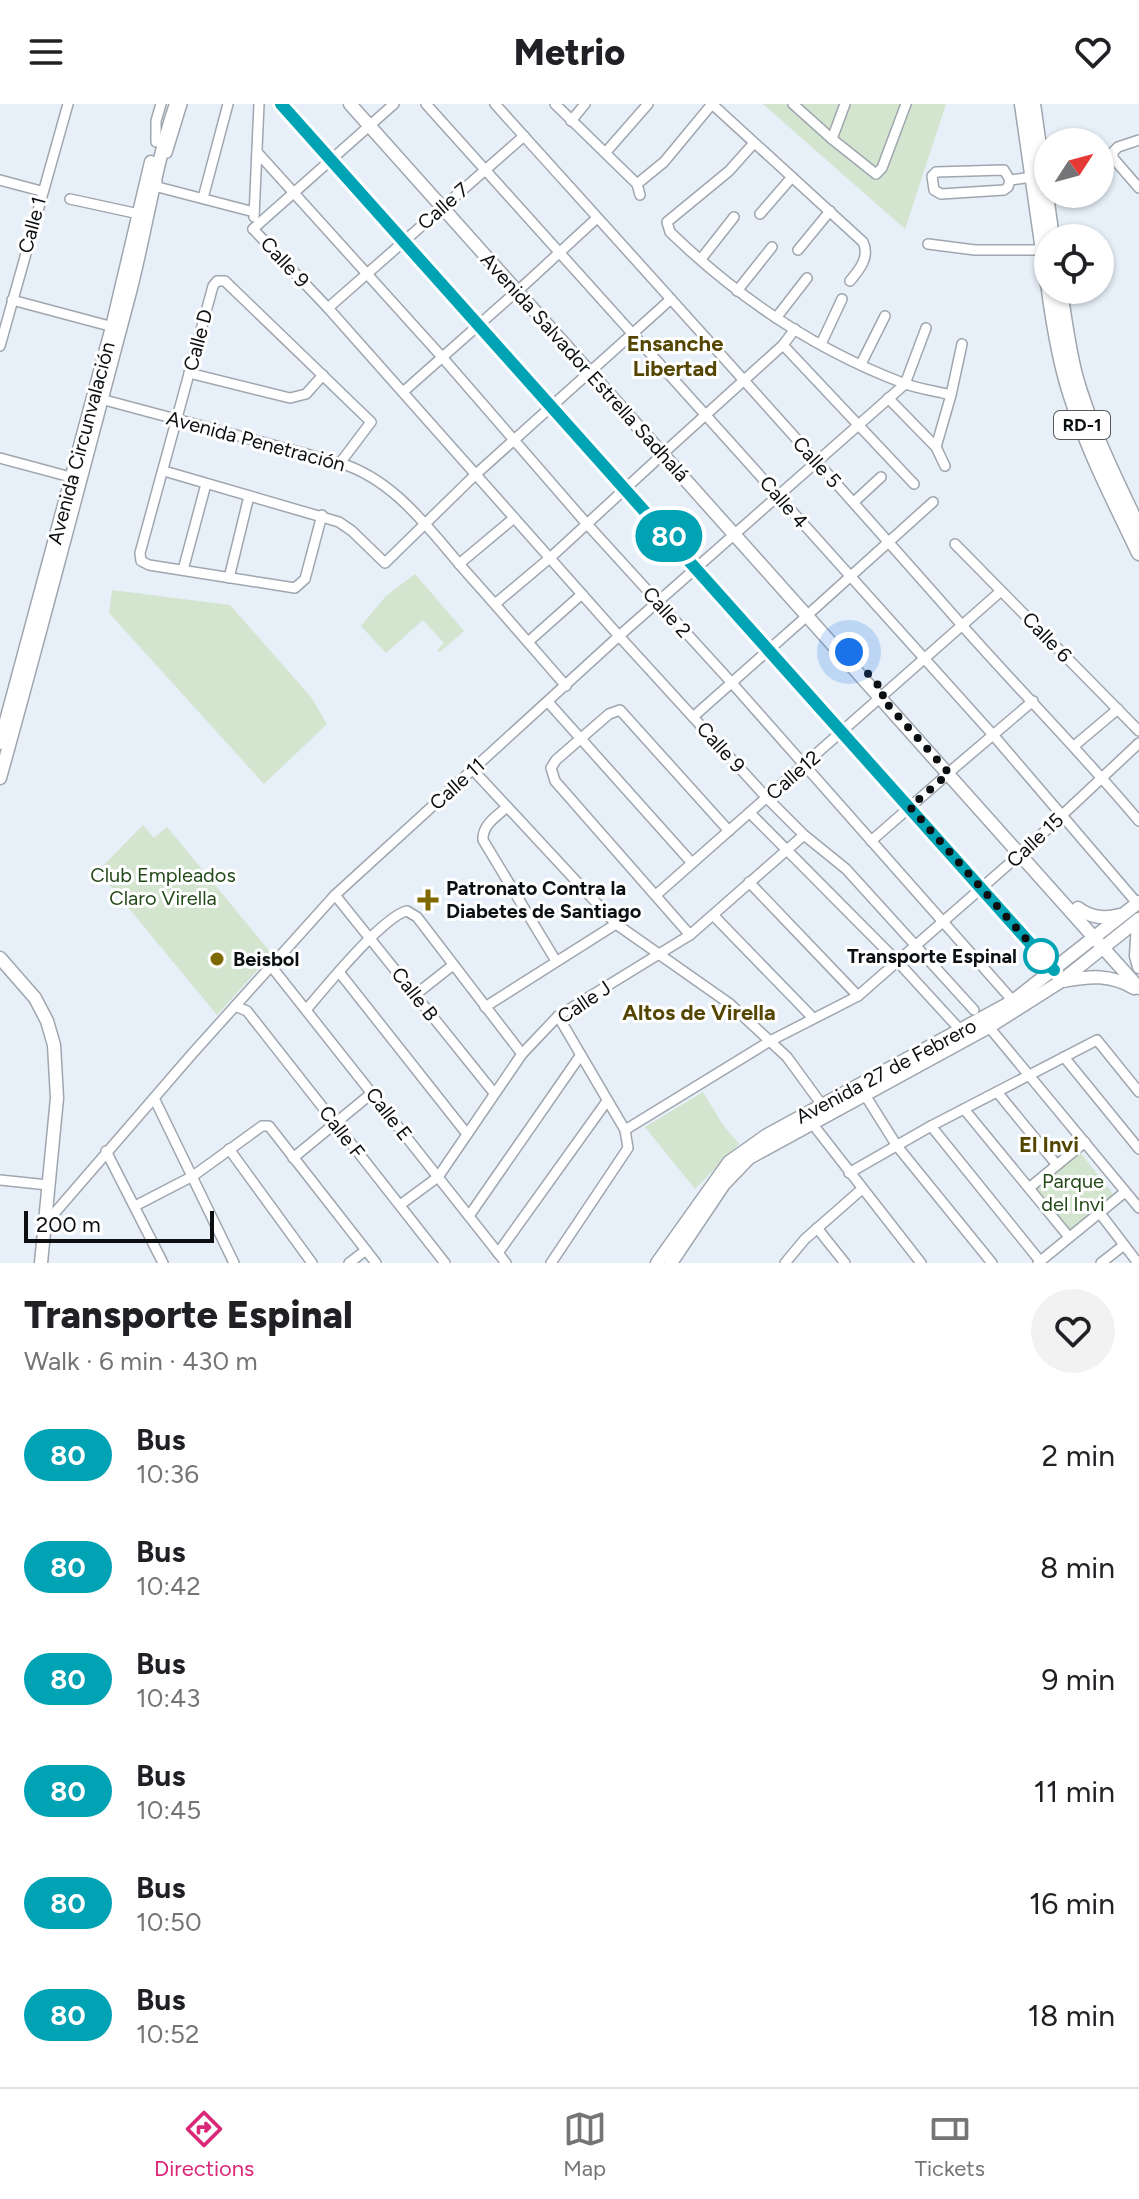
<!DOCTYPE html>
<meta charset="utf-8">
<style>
body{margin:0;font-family:Figtree,sans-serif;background:#f2f2f2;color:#202124;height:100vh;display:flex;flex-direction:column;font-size:30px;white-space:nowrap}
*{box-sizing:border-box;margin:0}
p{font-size:26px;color:#757577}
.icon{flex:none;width:44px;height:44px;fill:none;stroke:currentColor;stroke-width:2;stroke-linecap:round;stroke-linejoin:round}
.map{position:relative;height:1159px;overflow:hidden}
.details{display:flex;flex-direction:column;background:#fff;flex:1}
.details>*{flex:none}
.badge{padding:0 16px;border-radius:26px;font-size:28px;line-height:52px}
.needle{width:52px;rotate:54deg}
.buttons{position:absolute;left:1034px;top:24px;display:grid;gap:16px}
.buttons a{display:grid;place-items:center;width:80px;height:80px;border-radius:50%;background:#fff;box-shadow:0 2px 6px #0004;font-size:40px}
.scale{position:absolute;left:24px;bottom:20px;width:190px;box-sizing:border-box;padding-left:8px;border:4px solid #0d1013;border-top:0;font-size:22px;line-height:28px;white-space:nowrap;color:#0d1013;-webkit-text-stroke:6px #fff;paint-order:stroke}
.you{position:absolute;width:40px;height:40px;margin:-20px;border:6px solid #fff;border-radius:50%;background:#1a73e8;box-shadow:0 0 0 12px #1a73e833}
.map>.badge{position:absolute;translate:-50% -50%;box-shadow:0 0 0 4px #fff}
.round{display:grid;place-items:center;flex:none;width:84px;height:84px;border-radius:42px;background:#f2f2f2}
.summary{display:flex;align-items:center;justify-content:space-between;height:136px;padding:0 24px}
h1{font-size:38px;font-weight:800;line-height:60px}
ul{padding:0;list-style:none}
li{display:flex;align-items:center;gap:24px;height:112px;padding:0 24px}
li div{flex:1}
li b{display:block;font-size:30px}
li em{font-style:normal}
li .badge{min-width:88px;font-weight:700;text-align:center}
header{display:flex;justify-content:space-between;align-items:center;height:104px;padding:0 24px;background:#fff;font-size:36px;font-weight:800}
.dock{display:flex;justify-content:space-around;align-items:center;height:112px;border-top:2px solid #e0e0e0;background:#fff;font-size:22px;color:#757577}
.dock a{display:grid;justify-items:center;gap:4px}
.dock .active{color:#db2777}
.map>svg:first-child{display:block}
.green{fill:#d3e4cf}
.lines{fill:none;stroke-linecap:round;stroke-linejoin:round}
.minor-casing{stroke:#9fa6af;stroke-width:12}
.major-casing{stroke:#9fa6af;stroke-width:15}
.highway-casing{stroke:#9fa6af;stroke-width:17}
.minor{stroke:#fff;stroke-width:9}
.major{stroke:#fff;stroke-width:12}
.highway{stroke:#fff;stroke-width:14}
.line-casing{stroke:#fff;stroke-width:18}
.line{stroke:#00a3b4;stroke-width:12}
.walk{stroke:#0d1013;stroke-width:8;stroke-dasharray:0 14.4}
.poi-dot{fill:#7e6800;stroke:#fff;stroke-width:3}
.stop-dot{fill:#fff;stroke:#00a3b4;stroke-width:4}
.labels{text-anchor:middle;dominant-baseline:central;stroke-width:6;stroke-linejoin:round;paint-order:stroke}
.shield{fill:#fff;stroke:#56585a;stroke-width:2}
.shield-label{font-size:18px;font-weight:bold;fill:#0d1013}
.street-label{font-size:20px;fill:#0d1013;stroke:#fff}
.park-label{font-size:20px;fill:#244a1a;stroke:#fff}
.poi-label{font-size:20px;font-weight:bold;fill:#0d1013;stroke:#fff;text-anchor:start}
.stop-label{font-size:20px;font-weight:bold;fill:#0d1013;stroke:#fff;text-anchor:end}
.neighbourhood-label{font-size:22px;font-weight:bold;fill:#544501;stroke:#fff}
</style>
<header><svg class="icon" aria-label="menu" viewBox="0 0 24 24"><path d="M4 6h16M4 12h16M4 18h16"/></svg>Metrio<svg class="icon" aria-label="heart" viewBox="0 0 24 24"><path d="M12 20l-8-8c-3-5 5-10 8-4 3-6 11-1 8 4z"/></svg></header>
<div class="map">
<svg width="1139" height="1159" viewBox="0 0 1139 1159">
<rect width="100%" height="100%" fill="#e7eff8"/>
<g class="green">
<polygon points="763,0 946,0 905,125"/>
<polygon points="415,470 464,527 440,548 437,546 444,539 423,516 386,549 361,522 386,492"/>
<polygon points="112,486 230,501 311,593 327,620 264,680 109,509"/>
<polygon points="143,721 154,734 167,723 272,850 217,911 98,767"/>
<polygon points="703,988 723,1021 739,1040 695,1085 645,1023"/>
<polygon points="1079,1047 1114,1091 1066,1130 1031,1086"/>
</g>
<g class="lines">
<g class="minor-casing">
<g id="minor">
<polyline points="281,0 1054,866"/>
<polyline points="426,0 994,632 1137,799"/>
<path d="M495,0C651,173 807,345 960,519C1019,586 1082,649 1139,717"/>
<polyline points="555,0 637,80 640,91"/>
<path d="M712,0L863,138C870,153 860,165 850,177"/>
<polyline points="793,0 832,35 876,70 882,64 906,0"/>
<polyline points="571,17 585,0"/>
<polyline points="832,35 845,0"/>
<polyline points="1139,36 1118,43 1113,48 1113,54 1139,84"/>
<polyline points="156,38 156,17 161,0"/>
<path d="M754,39L729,67L667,118L670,128C737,193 816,246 903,279C918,285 936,287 951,291"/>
<polyline points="257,48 442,253 586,419 731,578 1013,897"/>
<polyline points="606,48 648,0"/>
<polyline points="167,49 182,0"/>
<polygon points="1004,66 1010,76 1008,83 1004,86 941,90 934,86 932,72 936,68"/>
<polyline points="0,76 41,87"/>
<polyline points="1010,76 1033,73"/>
<polyline points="157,78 154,82 254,108"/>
<polyline points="637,80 664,58 712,0"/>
<polyline points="203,94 228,0"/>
<polyline points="70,95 139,110"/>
<polyline points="760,110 792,73"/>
<polyline points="254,113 259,0"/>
<polyline points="253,125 328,204 619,532 767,694 804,731 846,765 974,906"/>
<polyline points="253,125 394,0"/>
<polyline points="928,140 975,146 1043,146"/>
<polyline points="798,146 830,107"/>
<polyline points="701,155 734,113"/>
<polyline points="522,183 597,114"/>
<polyline points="737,187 772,143"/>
<polyline points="12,196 117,224"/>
<polyline points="328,204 524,32"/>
<polyline points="776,214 807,174"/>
<polyline points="821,240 842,195"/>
<polyline points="783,241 914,380"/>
<polyline points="0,242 68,0"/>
<polyline points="861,260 885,212"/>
<polyline points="189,269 290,294 306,290 323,271"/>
<polyline points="403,288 517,187"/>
<path d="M97,294L340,359C396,376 431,428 468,470C501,507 534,545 566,582"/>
<polyline points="888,294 936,343 945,362"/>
<polyline points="936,343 951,291 962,240"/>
<polyline points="668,345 783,241 795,225"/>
<polyline points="0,354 78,375"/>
<polyline points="164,367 339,418 352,427 385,459 475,371 671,195"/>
<polyline points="854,398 881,373"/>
<polyline points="322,411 305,475 295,484 149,461 141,457 140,449 213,182 217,177 225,177 228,180 371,318 340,359"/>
<polyline points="955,440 1139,627"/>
<polyline points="459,460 514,414"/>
<polyline points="183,466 206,380"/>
<polyline points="229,474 249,392"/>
<polyline points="495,500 551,453 663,350"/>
<polyline points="812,507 933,398"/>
<polyline points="528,538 582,490"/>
<polyline points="548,598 692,759"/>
<polyline points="693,613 807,512"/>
<polyline points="1074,642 1118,605"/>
<polyline points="953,665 1033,597"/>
<polyline points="473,666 616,820 730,900 787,953 822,1001 811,1018 921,1159"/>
<path d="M507,703C497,712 482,721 483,736L556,857"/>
<polyline points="750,709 898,858 963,929"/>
<polyline points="871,737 949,669"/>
<polyline points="749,778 858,892"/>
<polyline points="335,791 494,989"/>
<polyline points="656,791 1001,487"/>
<polyline points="713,811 813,914"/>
<polyline points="690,831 555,677 551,664 556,656 609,610 620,606 729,727"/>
<polyline points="271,862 506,1159"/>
<polyline points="339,868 467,1030"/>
<polyline points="415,891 453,861"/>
<polyline points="235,902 247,907 445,1159"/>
<polyline points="485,903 616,820"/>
<path d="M306,906C324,885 383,812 407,807L417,813L522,950"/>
<polyline points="989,923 1139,1104"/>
<polyline points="1064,953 1139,1045"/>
<polyline points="997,988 1057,1061"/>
<polyline points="865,991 897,1042 992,1159"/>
<polyline points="154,994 234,1159"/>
<polyline points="964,1005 1069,1133"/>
<polyline points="931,1022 1040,1157"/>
<polyline points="625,1026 770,937 858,892 1026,745 1139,639"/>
<polyline points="229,1045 312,1159"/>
<polyline points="106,1047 163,1159"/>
<polyline points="293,1054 372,989"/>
<polyline points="849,1069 931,1022 1097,936 1139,988"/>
<polyline points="0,1076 48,1081"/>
<polyline points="1029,1084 1085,1038"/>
<polyline points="400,1101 438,1073 522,950 558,912 690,831 804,731"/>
<polyline points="135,1102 193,1072 262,1022 269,1022 376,1159"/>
<polyline points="1099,1108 1138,1159"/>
<polyline points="469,1112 580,952"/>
<polyline points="46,1119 192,950 335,791 619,532 905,280 926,224"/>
<polyline points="817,1124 845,1159"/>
<polyline points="498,1149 607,997"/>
<polyline points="349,1159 366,1146"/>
<polyline points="551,1159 628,1044 625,1026 558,912"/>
<polyline points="785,1159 805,1135 862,1085"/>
<polyline points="1038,1159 1125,1088"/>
<polyline points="1101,1159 1124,1141"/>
</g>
</g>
<g class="major-casing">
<g id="major">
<polyline points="350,0 1139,884"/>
<polyline points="0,639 112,223 151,58"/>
<path d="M0,674C45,512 87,350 130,188C146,126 155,61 176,0"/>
<path d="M1078,804C1091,814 1104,815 1120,811"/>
<polyline points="1138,816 1136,852 1139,863"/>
<polyline points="0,854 35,894 47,917 54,941 57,994 41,1159"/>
<path d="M1063,877C1090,872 1110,870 1134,884"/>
<polyline points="657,1159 729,1058 767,1031 1013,897 1139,798"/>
<polyline points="671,1159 724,1080 749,1054 989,923 1060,878 1139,815"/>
</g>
</g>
<g class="highway-casing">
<g id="highway">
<polyline points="1022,0 1048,181"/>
<polyline points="1033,0 1052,134"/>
<path d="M1049,186C1054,223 1060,260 1072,295C1089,349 1115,398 1139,449"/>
<path d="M1060,186C1064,214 1068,243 1075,271C1090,325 1116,376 1139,425"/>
</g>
</g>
<use href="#minor" class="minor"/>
<use href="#major" class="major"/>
<use href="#highway" class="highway"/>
</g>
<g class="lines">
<g class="line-casing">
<polyline id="line" points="281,0 1054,866"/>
</g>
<use href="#line" class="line"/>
<polyline class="walk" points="849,548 885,589 881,593 949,669 910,703 1041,852"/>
</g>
<g class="poi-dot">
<path d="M424 784h8v8h8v8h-8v8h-8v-8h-8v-8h8z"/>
<circle cx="217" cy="855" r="8"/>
</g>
<circle class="stop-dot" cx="1041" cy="852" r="16"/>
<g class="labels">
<rect class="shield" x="1054" y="307" width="56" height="28" rx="6"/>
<g class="shield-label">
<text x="1082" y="321">RD-1</text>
</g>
<g class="street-label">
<text transform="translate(443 102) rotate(-41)">Calle 7</text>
<text transform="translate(32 121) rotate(-75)">Calle 1</text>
<text transform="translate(285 158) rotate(47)">Calle 9</text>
<text transform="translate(198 236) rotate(-75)">Calle D</text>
<text transform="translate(585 263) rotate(48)">Avenida Salvador Estrella Sadhalá</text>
<text transform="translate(256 337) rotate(15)">Avenida Penetración</text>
<text transform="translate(81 339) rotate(-75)">Avenida Circunvalación</text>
<text transform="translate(817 358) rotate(48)">Calle 5</text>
<text transform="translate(784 398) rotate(49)">Calle 4</text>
<text transform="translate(667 508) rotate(48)">Calle 2</text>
<text transform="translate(1047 533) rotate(46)">Calle 6</text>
<text transform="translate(721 643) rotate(48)">Calle 9</text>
<text transform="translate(793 671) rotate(-41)">Calle12</text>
<text transform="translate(457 680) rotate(-42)">Calle 11</text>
<text transform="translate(1035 736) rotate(-43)">Calle 15</text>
<text transform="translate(415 890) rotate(52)">Calle B</text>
<text transform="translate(584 898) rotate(-34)">Calle J</text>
<text transform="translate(886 967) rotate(-28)">Avenida 27 de Febrero</text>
<text transform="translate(389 1010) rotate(52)">Calle E</text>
<text transform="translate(342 1028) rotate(52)">Calle F</text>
</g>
<g class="park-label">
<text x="163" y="771">Club Empleados<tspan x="163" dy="23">Claro Virella</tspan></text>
<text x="1073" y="1077">Parque<tspan x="1073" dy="23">del Invi</tspan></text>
</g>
<g class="poi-label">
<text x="446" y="784">Patronato Contra la<tspan x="446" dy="23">Diabetes de Santiago</tspan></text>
<text x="233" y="855">Beisbol</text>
</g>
<g class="stop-label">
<text x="1017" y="852">Transporte Espinal</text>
</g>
<g class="neighbourhood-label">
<text x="675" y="239">Ensanche<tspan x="675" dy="25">Libertad</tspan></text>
<text x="699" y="908">Altos de Virella</text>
<text x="1049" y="1040">El Invi</text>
</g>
</g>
</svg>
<div class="buttons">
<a><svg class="needle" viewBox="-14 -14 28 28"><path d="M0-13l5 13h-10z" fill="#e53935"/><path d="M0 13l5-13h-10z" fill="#757577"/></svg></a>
<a><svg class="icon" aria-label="locate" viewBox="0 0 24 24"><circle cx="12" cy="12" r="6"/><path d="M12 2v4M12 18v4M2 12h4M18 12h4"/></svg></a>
</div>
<div class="scale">200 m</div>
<div class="you" style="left:849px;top:548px"></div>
<b class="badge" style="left:669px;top:432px;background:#00a3b4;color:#fff">80</b>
</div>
<section class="details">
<div class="summary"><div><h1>Transporte Espinal</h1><p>Walk · 6 min · 430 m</p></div><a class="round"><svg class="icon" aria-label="heart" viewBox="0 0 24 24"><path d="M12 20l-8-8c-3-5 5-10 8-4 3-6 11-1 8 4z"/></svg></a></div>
<ul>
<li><span class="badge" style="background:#00a3b4;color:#fff">80</span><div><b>Bus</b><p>10:36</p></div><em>2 min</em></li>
<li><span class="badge" style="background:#00a3b4;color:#fff">80</span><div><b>Bus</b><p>10:42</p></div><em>8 min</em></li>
<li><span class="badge" style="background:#00a3b4;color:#fff">80</span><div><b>Bus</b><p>10:43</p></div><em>9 min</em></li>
<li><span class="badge" style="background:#00a3b4;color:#fff">80</span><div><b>Bus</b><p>10:45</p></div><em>11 min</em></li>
<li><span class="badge" style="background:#00a3b4;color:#fff">80</span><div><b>Bus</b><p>10:50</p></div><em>16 min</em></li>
<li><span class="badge" style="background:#00a3b4;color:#fff">80</span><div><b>Bus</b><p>10:52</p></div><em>18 min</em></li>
</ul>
</section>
<nav class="dock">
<a class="active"><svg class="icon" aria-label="directions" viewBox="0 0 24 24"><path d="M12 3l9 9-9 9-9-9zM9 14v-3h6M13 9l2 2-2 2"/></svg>Directions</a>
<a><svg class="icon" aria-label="map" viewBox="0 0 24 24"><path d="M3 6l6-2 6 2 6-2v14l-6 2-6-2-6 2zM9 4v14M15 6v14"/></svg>Map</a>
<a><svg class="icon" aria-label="tickets" viewBox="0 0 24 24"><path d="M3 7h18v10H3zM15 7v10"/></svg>Tickets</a>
</nav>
